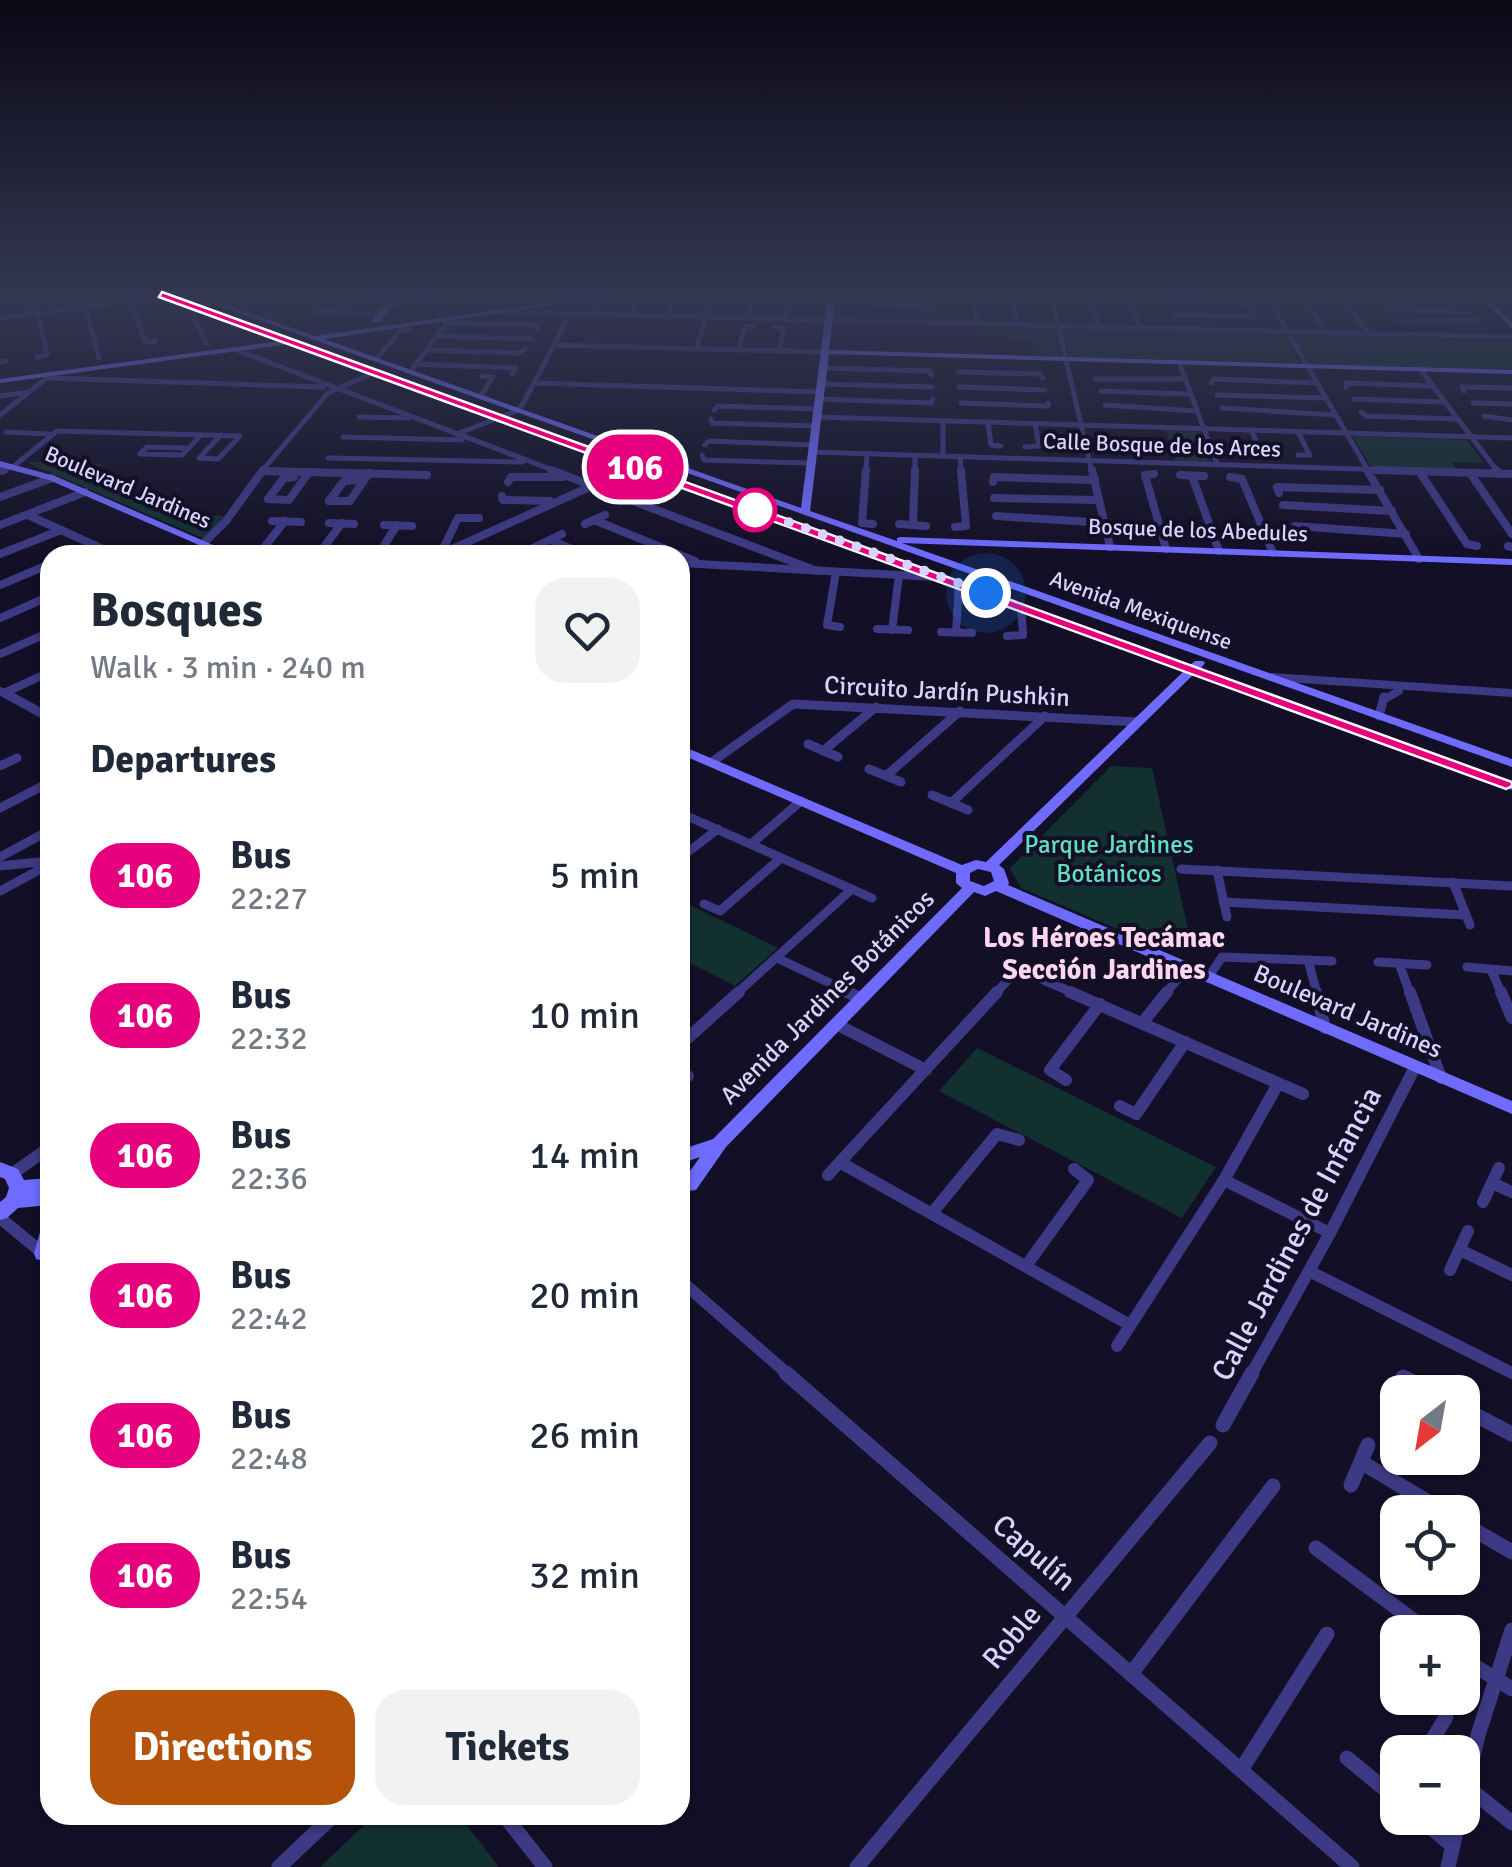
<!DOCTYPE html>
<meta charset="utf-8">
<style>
body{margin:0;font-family:Signika,sans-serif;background:#f2f2f3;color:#1f2937;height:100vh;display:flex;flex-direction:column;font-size:38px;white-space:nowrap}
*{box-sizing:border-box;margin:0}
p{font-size:32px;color:#747a83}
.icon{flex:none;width:55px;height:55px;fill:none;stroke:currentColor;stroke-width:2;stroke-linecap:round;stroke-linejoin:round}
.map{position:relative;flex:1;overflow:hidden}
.drawer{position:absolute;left:40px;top:545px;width:650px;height:1280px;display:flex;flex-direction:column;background:#fff;border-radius:30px;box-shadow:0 2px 8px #0004}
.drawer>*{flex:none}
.badge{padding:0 20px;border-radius:32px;font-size:35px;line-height:65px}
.needle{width:65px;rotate:211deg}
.fabs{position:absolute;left:1380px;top:1375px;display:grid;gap:20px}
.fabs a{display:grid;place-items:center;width:100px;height:100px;border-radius:20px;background:#fff;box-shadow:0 2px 8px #0004;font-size:50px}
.you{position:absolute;width:50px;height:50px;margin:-25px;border:8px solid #fff;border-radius:50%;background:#1a73e8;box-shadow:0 0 0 15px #1a73e833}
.map>.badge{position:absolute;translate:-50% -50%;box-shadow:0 0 0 5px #fff}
h2{padding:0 50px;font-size:38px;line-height:90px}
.round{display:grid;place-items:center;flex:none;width:105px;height:105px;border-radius:30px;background:#f2f2f3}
.head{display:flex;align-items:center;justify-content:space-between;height:170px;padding:0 50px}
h1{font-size:48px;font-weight:800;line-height:75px}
.button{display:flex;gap:20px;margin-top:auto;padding:20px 50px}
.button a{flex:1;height:115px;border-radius:30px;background:#b45309;color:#fff;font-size:40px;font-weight:800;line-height:115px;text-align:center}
.button a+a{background:#f2f2f3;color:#1f2937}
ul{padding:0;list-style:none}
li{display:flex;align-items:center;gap:30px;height:140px;padding:0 50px}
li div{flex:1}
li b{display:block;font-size:38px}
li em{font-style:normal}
li .badge{min-width:110px;font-weight:700;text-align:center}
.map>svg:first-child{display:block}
.green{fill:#12302f}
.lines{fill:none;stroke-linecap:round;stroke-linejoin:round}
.street-far4{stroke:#3d3a85;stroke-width:5}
.street-far3{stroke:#3d3a85;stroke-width:8}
.street-far2{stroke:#3d3a85;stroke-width:9}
.street-far1{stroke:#3d3a85;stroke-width:12}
.street{stroke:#3d3a85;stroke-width:15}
.secondary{fill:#6f6bff;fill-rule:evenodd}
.line{fill:#e6007e;stroke:#fff;stroke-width:2.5}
.walk{stroke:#d9d4ff;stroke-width:10;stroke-dasharray:0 18}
.stop-dot{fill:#fff;stroke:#e6007e;stroke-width:5}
.labels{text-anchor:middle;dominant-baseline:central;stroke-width:8;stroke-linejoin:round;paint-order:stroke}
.far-street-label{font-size:22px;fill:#d9d4ff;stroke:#130f26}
.street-label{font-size:25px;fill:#d9d4ff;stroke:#130f26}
.park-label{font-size:25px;fill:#5fe0c0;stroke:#130f26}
.neighbourhood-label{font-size:28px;font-weight:bold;fill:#ffd6f0;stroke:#130f26}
.near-street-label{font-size:30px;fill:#d9d4ff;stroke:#130f26}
</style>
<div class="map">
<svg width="1512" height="1867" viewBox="0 0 1512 1867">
<rect width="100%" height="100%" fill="#130f26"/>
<g class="green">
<polygon points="230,295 310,295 281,324 213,300"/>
<polygon points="977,328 1055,330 1061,357 1034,356 1030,338 978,336"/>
<polygon points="1062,328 1284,334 1300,363 1070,357"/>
<polygon points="1291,334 1512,341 1512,370 1308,364"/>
<polygon points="1166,431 1201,432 1212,463 1176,462"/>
<polygon points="1353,436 1467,440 1484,463 1452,462 1457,471 1372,468"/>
<polygon points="26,462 103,464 89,479 176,514 224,516 205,539"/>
<polygon points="1111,766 1152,768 1188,929 1157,928 1160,947 1021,888 1010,868"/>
<polygon points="680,900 778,948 735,986 680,958"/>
<polygon points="977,1048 1216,1167 1182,1218 939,1091"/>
<polygon points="375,1815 459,1815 499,1867 320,1867"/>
</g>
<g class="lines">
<g class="street-far4">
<polyline points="82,295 99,358"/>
<polyline points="893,295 936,296"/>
<polyline points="974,295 978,323"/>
<polyline points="1012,295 1017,324"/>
<polyline points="1051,295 1092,472"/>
<polyline points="1089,295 1099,327"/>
<polyline points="1127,295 1140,327"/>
<polyline points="1266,295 1369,472"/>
<polyline points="1303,295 1327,333"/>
<polyline points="1342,295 1369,334"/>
<polyline points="1381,295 1393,311"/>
<polyline points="311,297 394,300"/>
<polyline points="131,302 145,342 155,341"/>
<polyline points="1169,302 1247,304 1248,308"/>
<polyline points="860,303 937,308"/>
<polyline points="189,305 206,343"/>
<polyline points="390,305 463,295"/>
<polyline points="26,307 37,305 35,295"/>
<polyline points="1391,308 1471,313"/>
<polyline points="315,311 382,313"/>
<polyline points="502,312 1512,337"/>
<polyline points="591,313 598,303 609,303"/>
<polyline points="631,314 637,299 648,298"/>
<polyline points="667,315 678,295"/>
<polyline points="1175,315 1252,316 1251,312"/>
<polyline points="747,317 754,295"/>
<polyline points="0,318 168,297"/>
<polyline points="784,318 790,295"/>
<polyline points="1400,321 1478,320"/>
<polyline points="447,323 536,325 538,329"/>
<polyline points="775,327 784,328 779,351"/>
<polyline points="437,336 531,339"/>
<polyline points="554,345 825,352"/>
<polyline points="234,349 558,472"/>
<polyline points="696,349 714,295"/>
<polyline points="427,350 519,353 525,349"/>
<polyline points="738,350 745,327 754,326"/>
<polyline points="37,357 47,355 38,313"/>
<polyline points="376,360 400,331 409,330"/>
<polyline points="0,362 6,361"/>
<polyline points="1179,362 1217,464"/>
<polyline points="416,364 516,368 512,374"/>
<polyline points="413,368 447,323 439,311"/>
<polyline points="823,368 930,371 931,375"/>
<polyline points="1420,369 1498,472"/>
<polyline points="958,372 1040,374 1043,378"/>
<polyline points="48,378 323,387"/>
<polyline points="1096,379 1183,379"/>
<polyline points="535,383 820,392"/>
<polyline points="1211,383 1213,379 1317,383"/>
<polyline points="821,384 932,387"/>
<polyline points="959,387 1045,390"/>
<polyline points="1346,387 1346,383 1432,386"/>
<polyline points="1101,391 1189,394"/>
<polyline points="1464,391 1462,387 1512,388"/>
<polyline points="1217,395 1326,398"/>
<polyline points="0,396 29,392"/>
<polyline points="480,397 493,377 482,376"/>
<polyline points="819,399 931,403 933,399"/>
<polyline points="1354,399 1444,402"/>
<polyline points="961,403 1048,406 1048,403"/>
<polyline points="1473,403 1512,404"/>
<polyline points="1105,405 1195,411"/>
<polyline points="1222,408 1336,415"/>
<polyline points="714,410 718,406 818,409"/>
<polyline points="1361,412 1366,416 1457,419"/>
<polyline points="0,415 52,374"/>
<polyline points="1484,416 1512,420"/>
<polyline points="359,417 408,418"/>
<polyline points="818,417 1512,438"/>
<polyline points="711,419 712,423 815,426"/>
<polyline points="943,421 943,456"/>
<polyline points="988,422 991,445 1001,446"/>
<polyline points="1251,430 1262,453 1271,454"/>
<polyline points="6,432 50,434"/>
<polyline points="1298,432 1310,455 1298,455"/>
<polyline points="457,434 516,411 523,404 571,312"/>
<polyline points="343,437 462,440"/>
<polyline points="705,445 709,441 811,445"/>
<polyline points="1025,447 1039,446 1035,424"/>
<polyline points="188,448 147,447 140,454 182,455 201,435"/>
<polyline points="811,452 1455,472"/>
<polyline points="702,455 704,460 809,463"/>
<polyline points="960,456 961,472"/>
<polyline points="199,458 221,435"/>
<polyline points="328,458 523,462"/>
<polyline points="0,471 14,466 57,431 240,436 218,459 199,458"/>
<polyline points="263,471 313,472"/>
<polyline points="261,472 328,393 375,372"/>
<polyline points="621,472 635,466"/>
<polyline points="866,472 867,453"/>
<polyline points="915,472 915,455"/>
</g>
<g class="street-far3">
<polyline points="551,470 817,571"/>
<polyline points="866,470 862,523 873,524"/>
<polyline points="1092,470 1110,547"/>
<polyline points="1367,470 1419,559"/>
<polyline points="1376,470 1512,474"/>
<polyline points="1496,470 1499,474"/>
<polyline points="0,471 4,470"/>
<polyline points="263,471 427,475"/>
<polyline points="1419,471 1467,544 1477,546"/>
<polyline points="1470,473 1512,534"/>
<polyline points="1154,474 1145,475 1166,549"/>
<polyline points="1180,475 1204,476"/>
<polyline points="1192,476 1219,551"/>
<polyline points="1230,477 1242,479 1273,553"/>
<polyline points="508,482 511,477 563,477"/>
<polyline points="993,482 994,477 1095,480"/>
<polyline points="1279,493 1277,487 1380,490"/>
<polyline points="502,496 503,500 550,501"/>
<polyline points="0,497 52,478"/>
<polyline points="994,498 1099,500"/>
<polyline points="268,499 289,500 309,472"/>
<polyline points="268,499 284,478 294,477"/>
<polyline points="329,501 350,501 369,473"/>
<polyline points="329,501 344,481 359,480"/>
<polyline points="1283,505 1392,511"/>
<polyline points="28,515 116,555"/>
<polyline points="996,516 1105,523"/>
<polyline points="594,520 695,561"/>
<polyline points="272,521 301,522"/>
<polyline points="329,523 354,524"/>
<polyline points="585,524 605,515"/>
<polyline points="899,524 926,526"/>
<polyline points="0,525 85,492"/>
<polyline points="384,525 412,526"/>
<polyline points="913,525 915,470"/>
<polyline points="1295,526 1406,534"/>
<polyline points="955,527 966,526 961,470"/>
<polyline points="551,540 585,555"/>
<polyline points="204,543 226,521 263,470"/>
<polyline points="1508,546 1512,547"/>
<polyline points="453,551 527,555"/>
<polyline points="0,554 61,530"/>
<polyline points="520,554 562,534"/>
<polyline points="72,555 95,545"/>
<polyline points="258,555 285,521"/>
<polyline points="318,555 342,523"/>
<polyline points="378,555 397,525"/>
<polyline points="439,555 627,470"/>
<polyline points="440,555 458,518 479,518"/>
<polyline points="680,563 936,577"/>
<polyline points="836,572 827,625 840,627"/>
<polyline points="0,585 50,564"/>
<polyline points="0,618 50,596"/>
<polyline points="877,629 908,630"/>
<polyline points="892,630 899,575"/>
<polyline points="941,632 972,633"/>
<polyline points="956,632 959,584"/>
<polyline points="1007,636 1023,635 1021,606"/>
<polyline points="0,654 50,632"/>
<polyline points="1271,677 1512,693"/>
<polyline points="0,691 16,700"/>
<polyline points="4,693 50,672"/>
<polyline points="1383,700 1399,691"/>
</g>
<g class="street-far2">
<polyline points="12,697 50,718"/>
<polyline points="1379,716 1384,697"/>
<polyline points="808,744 838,757"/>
<polyline points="823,751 876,707"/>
<polyline points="712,762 793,704 1138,722"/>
<polyline points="0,766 17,758"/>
<polyline points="869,769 901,782"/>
<polyline points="886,776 960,711"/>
<polyline points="932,795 968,810"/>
<polyline points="951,803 1045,716"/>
<polyline points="0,808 50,782"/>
<polyline points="680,813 872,898"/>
<polyline points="751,844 801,801"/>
<polyline points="0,857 50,830"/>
<polyline points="680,858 718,829"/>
<polyline points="0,866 49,861"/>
<polyline points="1181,869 1512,886"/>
<polyline points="1217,870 1227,917"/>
<polyline points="1453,882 1470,925"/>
<polyline points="0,891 50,864"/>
<polyline points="1223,902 1466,915"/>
<polyline points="704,904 720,911 781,858"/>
<polyline points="777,958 853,994"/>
<polyline points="1308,960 1317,994"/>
<polyline points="1378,962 1427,965"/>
<polyline points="1399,963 1410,994"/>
<polyline points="1467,967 1512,971"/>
<polyline points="1491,970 1502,994"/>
<polyline points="1208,978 1222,957 1332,961"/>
<polyline points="736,994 852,889"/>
<polyline points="995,994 1018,969 1076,994"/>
<polyline points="1165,994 1186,969"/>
</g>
<g class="street-far1">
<polyline points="847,992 860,998"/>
<polyline points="1070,992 1303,1094"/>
<polyline points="1316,992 1325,1028"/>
<polyline points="1410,992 1441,1078"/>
<polyline points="1501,992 1512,1018"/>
<polyline points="1143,1022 1167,992"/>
<polyline points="836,1024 926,1070"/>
<polyline points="680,1045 739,992"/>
<polyline points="680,1072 688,1076"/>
<polyline points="1066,1080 1050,1070 1100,1004"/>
<polyline points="1120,1106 1136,1114 1185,1042"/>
<polyline points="841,1163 1130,1325"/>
<polyline points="12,1174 50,1147"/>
<polyline points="828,1175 997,992"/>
<polyline points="1224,1180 1330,1233"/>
<polyline points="1492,1183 1512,1192"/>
<polyline points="1483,1202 1499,1168"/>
<polyline points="932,1213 997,1134 1019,1140"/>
<polyline points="0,1218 50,1259"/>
<polyline points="1460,1250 1512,1275"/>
<polyline points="1026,1266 1088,1180 1074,1169"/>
<polyline points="1450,1270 1468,1231"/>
<polyline points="1309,1271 1512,1373"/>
<polyline points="680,1280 789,1375"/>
<polyline points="1117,1346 1224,1180 1278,1084"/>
<polyline points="1251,1375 1330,1233 1415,1067"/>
</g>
<g class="street">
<polyline points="786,1373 1352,1867"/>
<polyline points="1392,1398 1403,1377 1434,1392"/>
<polyline points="1462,1408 1512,1434"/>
<polyline points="1223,1425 1252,1373"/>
<polyline points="1361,1462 1445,1512"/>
<polyline points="1351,1485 1368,1445"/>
<polyline points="1462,1523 1512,1552"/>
<polyline points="1316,1548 1429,1632"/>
<polyline points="1462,1658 1512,1689"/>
<polyline points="1131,1674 1273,1486"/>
<polyline points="1425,1752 1446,1717"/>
<polyline points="1347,1758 1398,1800"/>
<polyline points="1241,1770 1327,1634"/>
<polyline points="1466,1786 1512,1823"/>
<polyline points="1462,1804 1478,1735 1512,1630"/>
<polyline points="504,1815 545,1867"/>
<polyline points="1419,1818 1453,1846"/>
<polyline points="279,1867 334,1815"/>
<polyline points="857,1867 1210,1443"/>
<polyline points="1448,1867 1459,1818"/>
</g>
<g class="secondary">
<path d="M158,295H169L1190,665L1195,661H1203L1205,663L1200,669L1512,782V790L1194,674L999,865L1004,869L1009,883L1008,885L1512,1101V1114L996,891L985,896L974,892L726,1147L696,1190L680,1192V1178H685L700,1157L680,1164V1150L713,1139L962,888L956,883V873L680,754V745L962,865L976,860L986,862L1184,671L289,344L0,383V379L280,341ZM978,869L991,872L994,881L984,886L970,881V873Z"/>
<polygon points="188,295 199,295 315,336 603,295 622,295 324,339 801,508 828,295 836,295 829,350 1512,370 1512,374 829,354 810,511 897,541 897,538 901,537 1512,559 1512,565 902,543 1512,759 1512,767"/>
<polygon points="394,295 402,295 379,322 373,322 373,318"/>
<polygon points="1478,295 1486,295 1512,323 1512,329"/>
<polygon points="0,461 55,476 236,555 222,555 49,480 0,467"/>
<polygon points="0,1162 18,1169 24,1180 50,1178 50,1205 18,1208 7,1218 0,1220 0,1202 6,1197 9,1188 5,1179 0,1177"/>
<polygon points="50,1219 50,1258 43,1261 36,1259 34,1253 43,1222"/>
</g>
</g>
<linearGradient id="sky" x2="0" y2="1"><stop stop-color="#0a0815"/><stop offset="0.53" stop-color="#333752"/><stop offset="1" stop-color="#333752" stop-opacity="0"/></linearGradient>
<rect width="1512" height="556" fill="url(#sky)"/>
<polygon class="line" points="162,292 1512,782 1512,786 1506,789 159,297"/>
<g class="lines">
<polyline class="walk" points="755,510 986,593"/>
</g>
<circle class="stop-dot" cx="755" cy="510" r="20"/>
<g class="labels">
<g class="far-street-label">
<text transform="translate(1162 445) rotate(2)">Calle Bosque de los Arces</text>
<text transform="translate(128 487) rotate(23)">Boulevard Jardines</text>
<text transform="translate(1198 530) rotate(2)">Bosque de los Abedules</text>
<text transform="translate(1141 610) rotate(20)">Avenida Mexiquense</text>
</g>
<g class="street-label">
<text transform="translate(947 691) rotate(3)">Circuito Jardín Pushkin</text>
<text transform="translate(827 997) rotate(-45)">Avenida Jardines Botánicos</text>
<text transform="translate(1348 1011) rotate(23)">Boulevard Jardines</text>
</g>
<g class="park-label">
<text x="1109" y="844">Parque Jardines<tspan x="1109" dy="29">Botánicos</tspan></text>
</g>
<g class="neighbourhood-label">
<text x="1104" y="938">Los Héroes Tecámac<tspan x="1104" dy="32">Sección Jardines</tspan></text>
</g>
<g class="near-street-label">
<text transform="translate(1297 1234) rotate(-62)">Calle Jardines de Infancia</text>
<text transform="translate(1034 1553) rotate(41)">Capulín</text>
<text transform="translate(1012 1637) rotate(-50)">Roble</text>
</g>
</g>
</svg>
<div class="fabs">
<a><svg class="needle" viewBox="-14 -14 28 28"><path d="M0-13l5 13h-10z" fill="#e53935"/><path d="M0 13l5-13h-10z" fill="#747a83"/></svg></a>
<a><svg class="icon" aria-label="locate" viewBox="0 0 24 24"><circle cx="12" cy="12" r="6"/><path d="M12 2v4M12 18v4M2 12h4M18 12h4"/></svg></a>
<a>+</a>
<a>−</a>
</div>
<div class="you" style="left:986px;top:593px"></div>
<b class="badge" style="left:635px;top:467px;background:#e6007e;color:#fff">106</b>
<section class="drawer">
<div class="head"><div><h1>Bosques</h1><p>Walk · 3 min · 240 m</p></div><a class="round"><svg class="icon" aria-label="heart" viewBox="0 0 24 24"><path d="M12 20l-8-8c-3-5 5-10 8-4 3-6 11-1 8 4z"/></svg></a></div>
<h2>Departures</h2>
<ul>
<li><span class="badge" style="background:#e6007e;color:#fff">106</span><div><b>Bus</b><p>22:27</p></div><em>5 min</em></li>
<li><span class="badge" style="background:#e6007e;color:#fff">106</span><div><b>Bus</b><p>22:32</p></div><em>10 min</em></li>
<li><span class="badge" style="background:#e6007e;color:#fff">106</span><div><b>Bus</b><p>22:36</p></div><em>14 min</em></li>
<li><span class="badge" style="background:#e6007e;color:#fff">106</span><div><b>Bus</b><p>22:42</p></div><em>20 min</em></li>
<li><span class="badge" style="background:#e6007e;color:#fff">106</span><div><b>Bus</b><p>22:48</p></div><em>26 min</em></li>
<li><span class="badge" style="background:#e6007e;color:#fff">106</span><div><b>Bus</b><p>22:54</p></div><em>32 min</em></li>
</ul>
<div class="button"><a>Directions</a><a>Tickets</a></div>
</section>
</div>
